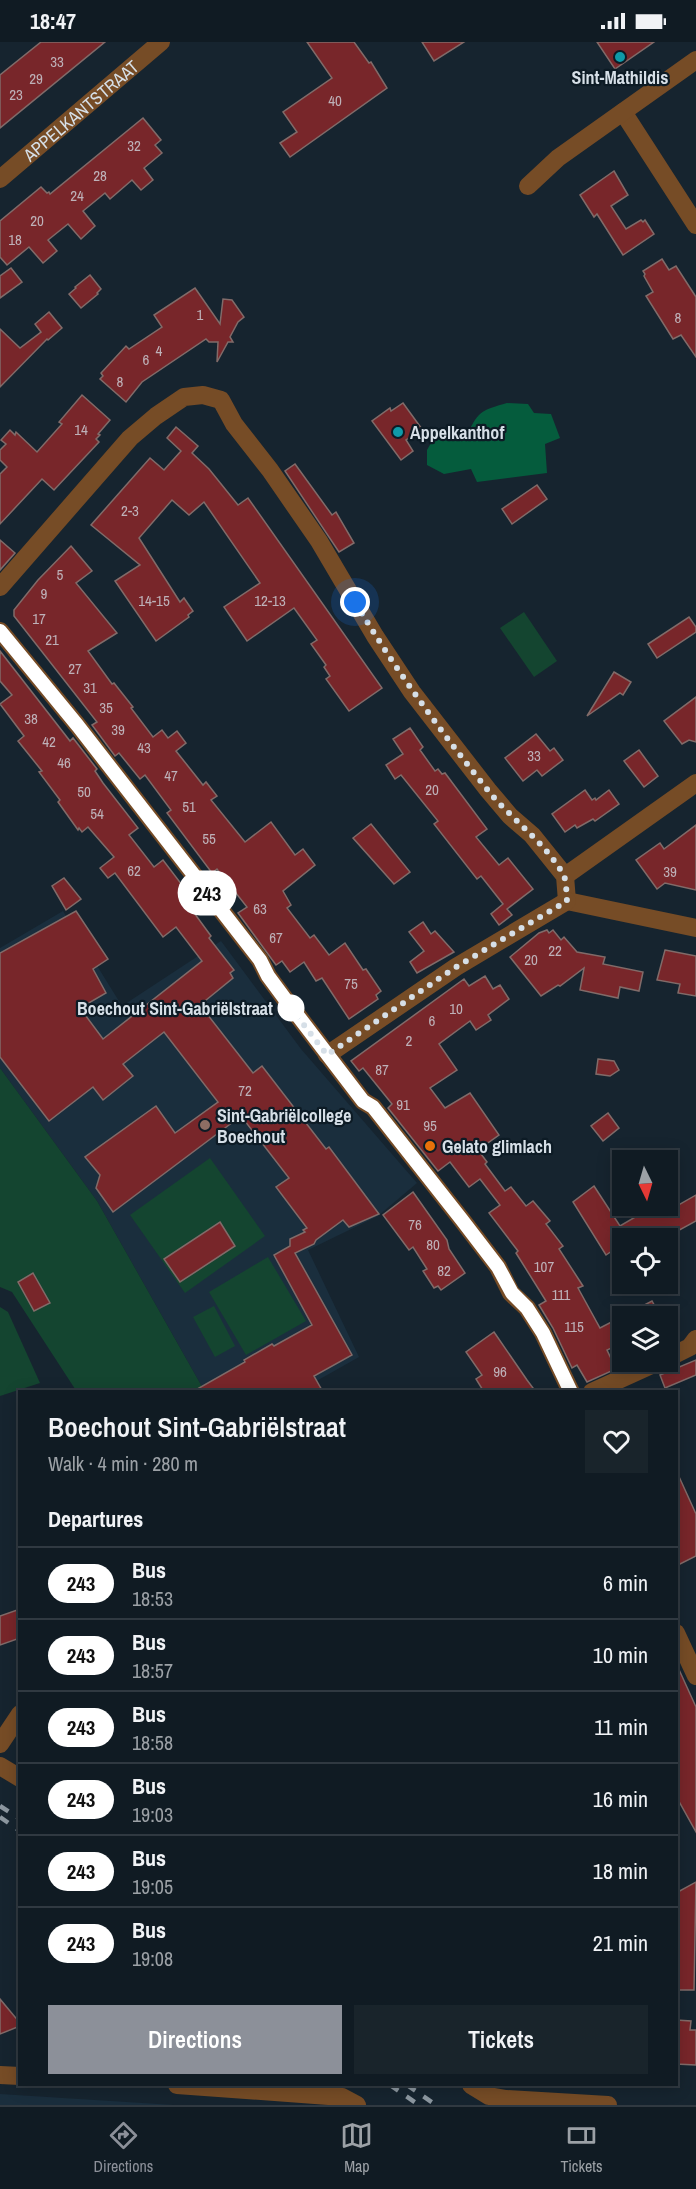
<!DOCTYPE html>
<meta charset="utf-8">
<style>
body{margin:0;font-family:"Archivo Narrow",sans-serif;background:#19242b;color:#f1f3f6;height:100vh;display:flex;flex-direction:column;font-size:22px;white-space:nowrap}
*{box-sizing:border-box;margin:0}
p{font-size:20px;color:#9ca1a6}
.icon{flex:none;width:33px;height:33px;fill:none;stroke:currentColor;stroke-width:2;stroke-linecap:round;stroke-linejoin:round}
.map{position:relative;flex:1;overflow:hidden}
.drawer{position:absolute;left:18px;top:1348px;width:660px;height:696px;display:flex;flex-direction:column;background:#101b23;border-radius:0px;box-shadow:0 3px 15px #0003,0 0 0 2px #303941}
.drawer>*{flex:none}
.badge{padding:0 12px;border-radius:20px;font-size:21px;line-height:39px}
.needle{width:39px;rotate:175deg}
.buttons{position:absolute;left:612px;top:1108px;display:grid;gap:12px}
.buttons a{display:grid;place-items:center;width:66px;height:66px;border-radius:0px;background:#101b23;box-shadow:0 3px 15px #0003,0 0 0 2px #303941;font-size:30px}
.you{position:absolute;width:30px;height:30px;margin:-15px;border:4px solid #fff;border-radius:50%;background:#1a73e8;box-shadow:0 0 0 9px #1a73e833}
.map>.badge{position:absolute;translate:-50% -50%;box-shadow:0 0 0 3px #fff}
h2{padding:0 30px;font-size:22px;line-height:54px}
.round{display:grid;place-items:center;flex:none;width:63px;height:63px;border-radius:0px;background:#19242b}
.head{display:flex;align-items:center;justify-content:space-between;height:102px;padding:0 30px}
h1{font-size:28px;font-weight:600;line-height:45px}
.button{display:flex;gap:12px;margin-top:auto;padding:12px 30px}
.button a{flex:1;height:69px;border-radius:0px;background:#8c9099;color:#fff;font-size:24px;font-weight:600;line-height:69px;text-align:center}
.button a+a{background:#19242b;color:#f1f3f6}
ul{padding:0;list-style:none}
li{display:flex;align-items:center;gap:18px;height:72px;padding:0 30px;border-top:2px solid #303941}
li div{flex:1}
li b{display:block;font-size:22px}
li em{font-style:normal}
li .badge{min-width:66px;font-weight:700;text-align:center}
.status{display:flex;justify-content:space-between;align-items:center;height:42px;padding:0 30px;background:#101b23;direction:ltr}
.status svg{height:16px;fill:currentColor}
.tabs{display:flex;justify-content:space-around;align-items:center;height:84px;border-top:2px solid #303941;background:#101b23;font-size:16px;color:#9ca1a6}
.tabs a{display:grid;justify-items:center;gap:3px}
.tabs .current{color:#8c9099}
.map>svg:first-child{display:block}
.built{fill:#1a2e3d}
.green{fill:#144530}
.forest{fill:#055c3d}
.building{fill:#78262a;stroke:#816b69;stroke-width:1.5}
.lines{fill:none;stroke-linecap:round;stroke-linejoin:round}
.minor{stroke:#764c26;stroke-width:18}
.rail{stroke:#8c97a0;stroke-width:4.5;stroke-dasharray:10 10;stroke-linecap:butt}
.line-casing{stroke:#fff;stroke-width:14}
.line{stroke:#fff;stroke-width:9}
.walk{stroke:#d6dfe7;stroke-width:6;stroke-dasharray:0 10.8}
.culture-dot{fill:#0f9aa8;stroke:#0d1b25;stroke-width:2}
.stop-dot{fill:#fff;stroke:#fff;stroke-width:3}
.education-dot{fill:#8d6e63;stroke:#0d1b25;stroke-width:2}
.food-dot{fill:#e8710a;stroke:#0d1b25;stroke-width:2}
.labels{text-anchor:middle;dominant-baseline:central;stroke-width:4.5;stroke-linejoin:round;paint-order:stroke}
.number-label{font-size:15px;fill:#beb1b8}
.poi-label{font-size:18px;font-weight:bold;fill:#d6dfe7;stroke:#0d1b25;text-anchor:start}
.street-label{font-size:18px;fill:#d6dfe7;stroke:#0d1b25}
.stop-label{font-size:18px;font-weight:bold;fill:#d6dfe7;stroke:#0d1b25;text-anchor:end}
</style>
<div class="status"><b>18:47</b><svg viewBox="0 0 49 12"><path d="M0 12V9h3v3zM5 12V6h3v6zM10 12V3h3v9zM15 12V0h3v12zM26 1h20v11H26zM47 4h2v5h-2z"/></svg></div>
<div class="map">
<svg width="696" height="2063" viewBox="0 0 696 2063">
<rect width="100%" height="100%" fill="#16242f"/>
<g class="built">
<polygon points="63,869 122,964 221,899 301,1007 417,1141 378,1174 308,1208 359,1315 297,1350 205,1350 97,1159 0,1026 0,906"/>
<polygon points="0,2052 174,2063 0,2063"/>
</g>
<g class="green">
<polygon points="524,570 557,619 534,635 500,586"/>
<polygon points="0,1026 97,1159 205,1350 77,1350 12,1250 0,1245"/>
<polygon points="210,1116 265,1194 185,1251 130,1173"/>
<polygon points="268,1215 306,1279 246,1313 209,1250"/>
<polygon points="214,1264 235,1304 215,1315 193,1275"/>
<polygon points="0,1265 8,1270 40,1341 0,1354"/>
</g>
<path class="forest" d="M507,361L528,362L534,371L551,372L560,396L545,402L547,431L477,440L471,427L444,432L427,423V408L438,389L452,386L468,391C479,368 483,368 507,361Z"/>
<g class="building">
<polygon points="41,0 105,0 0,86 0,33"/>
<polygon points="307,0 354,0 369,21 371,20 387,46 290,115 280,101 297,90 283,70 332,36"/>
<polygon points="422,0 464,0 434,19"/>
<polygon points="597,0 654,0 615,27"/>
<polygon points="143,76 161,98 155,103 162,111 144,126 153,138 141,148 132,138 110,157 105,151 83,169 95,184 81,197 68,182 48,198 57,209 43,221 29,205 7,223 0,215 0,179 41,145 47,151 49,150 50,152"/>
<polygon points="614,129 628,153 611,164 626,187 641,178 643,180 645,178 654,192 623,213 597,172 594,175 580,153"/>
<polygon points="662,217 669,228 676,224 696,255 696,315 681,293 673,297 646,254 653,250 644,234 645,232 643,229"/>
<polygon points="11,226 22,240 0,256 0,234"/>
<polygon points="90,233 101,247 97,251 98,252 81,266 69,252 76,246 75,245"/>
<polygon points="195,246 220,282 223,257 232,258 244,275 238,280 230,295 233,300 228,300 217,320 218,300 209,300 206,297 142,340 126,360 100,337 103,334 101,331 126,304 129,307 162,285 154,273"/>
<polygon points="49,270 62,286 48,298 47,297 0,345 0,287 20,306 41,290 35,282"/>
<polygon points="82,353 110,378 98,392 100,393 96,397 99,400 54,448 42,437 0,482 0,432 7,425 0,418 0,408 6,402 1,398 10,388 15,393 16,390 37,410 62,382 59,380"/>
<polygon points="403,361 422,387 406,398 413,409 401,418 372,379 390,366 391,369"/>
<polygon points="176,385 198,404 192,411 209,427 238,463 248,456 382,646 349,669 326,637 330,634 324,625 326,623 311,602 317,598 294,566 247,599 224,565 260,541 204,460 189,473 172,458 139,496 180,560 184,556 193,569 188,573 189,575 156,599 115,539 140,523 91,483 150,416 164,428 181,409 167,396"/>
<polygon points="295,422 332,473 336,470 354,501 339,510 285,429"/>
<polygon points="537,443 547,457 512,482 502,467"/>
<polygon points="0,498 15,511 0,528"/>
<polygon points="71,504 92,529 76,541 117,591 88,609 112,642 114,641 133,665 131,666 153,695 162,688 168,696 177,689 186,701 176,709 203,743 206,740 217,754 211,758 245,800 271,780 295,813 303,807 315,823 283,849 291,863 287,866 310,896 314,893 329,913 345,901 363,928 366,927 381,949 376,953 378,957 349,977 322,936 316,939 304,920 290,930 282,919 276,923 238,871 247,865 217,827 212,831 167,771 171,768 145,733 140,737 119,711 115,714 92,683 97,680 14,574 14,568 38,538"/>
<polygon points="689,575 696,585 696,590 657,616 648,602"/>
<polygon points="0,609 70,699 73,696 97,727 95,729 103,741 138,786 129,793 154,825 163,818 195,860 189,864 211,894 209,896 234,928 230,931 233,936 200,963 253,1031 262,1024 326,1107 329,1105 379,1172 349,1185 343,1178 316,1198 314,1202 295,1211 352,1313 314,1334 323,1350 192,1350 245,1320 244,1318 272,1302 274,1304 312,1283 274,1213 290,1204 290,1197 305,1190 303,1188 307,1186 276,1145 289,1136 241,1074 113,1170 96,1146 100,1133 85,1115 156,1064 175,1091 218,1060 164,990 123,1022 133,1034 103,1058 93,1045 49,1079 0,1015 0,911 76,869 108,917 93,927 106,951 80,966 103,997 202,919 176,885 163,895 115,831 108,836 100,826 114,815 88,785 82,790 79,786 78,788 58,760 60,758 39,730 42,729 18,699 24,694 0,662 12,653 0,639"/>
<polygon points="614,630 631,640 623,653 620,651 587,674"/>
<polygon points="696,655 696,700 689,698 682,702 664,679"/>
<polygon points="410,686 423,705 420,708 435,729 438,727 442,732 445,731 487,787 476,795 499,823 508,816 533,847 507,867 512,873 499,883 491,872 503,862 481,834 477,837 434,782 438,779 401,733 395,737 386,723 403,712 393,697"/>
<polygon points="536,692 550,709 554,706 563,718 542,734 537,728 523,739 505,716"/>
<polygon points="639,708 658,734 644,745 624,719"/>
<polygon points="585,748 592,758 595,756 596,758 609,748 619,762 595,779 593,777 577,786 575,783 565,790 552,772"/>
<polygon points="371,782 410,830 394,842 353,796"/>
<polygon points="696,783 696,848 665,841 657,847 636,818 660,801 664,807"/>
<polygon points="64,836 81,857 66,868 52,844"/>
<polygon points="423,880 431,892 435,889 454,910 417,931 410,920 424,909 409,890"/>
<polygon points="547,888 549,891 553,888 561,898 564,895 577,910 605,915 603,922 643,930 639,949 620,945 618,956 580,948 584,926 560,944 558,943 541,954 510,915 539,891"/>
<polygon points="665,908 696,914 696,954 678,951 680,942 657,938"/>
<polygon points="485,934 493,947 500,943 509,957 488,973 491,978 476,988 470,979 439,1002 457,1028 430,1046 445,1066 470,1051 499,1093 478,1108 487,1120 485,1122 505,1149 511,1145 526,1164 533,1159 550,1179 546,1182 563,1204 559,1207 583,1244 578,1246 600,1286 652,1259 661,1275 622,1275 622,1301 607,1308 616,1327 587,1340 577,1323 572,1326 553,1286 539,1263 546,1259 516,1211 518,1209 489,1171 500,1163 480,1137 469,1145 450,1120 438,1129 388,1066 392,1062 363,1026 359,1029 351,1019 464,937 469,944"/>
<polygon points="598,1017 614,1019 619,1028 610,1034 596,1032"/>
<polygon points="608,1071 619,1086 603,1099 591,1084"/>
<polygon points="594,1144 620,1184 654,1164 661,1173 696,1153 696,1179 663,1197 622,1197 622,1228 612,1209 606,1213 573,1160"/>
<polygon points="413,1150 447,1198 449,1207 465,1231 441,1248 438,1244 434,1246 423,1229 427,1227 413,1205 409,1208 383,1173"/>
<polygon points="220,1180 235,1204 180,1240 164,1217"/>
<polygon points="33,1231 50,1261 34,1269 18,1240"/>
<polygon points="494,1290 527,1338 536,1350 484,1350 476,1337 482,1333 466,1310"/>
<polygon points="696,1318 696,1333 665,1346 660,1333"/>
<polygon points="676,1428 696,1472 696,1514 676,1524"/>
<polygon points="20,1567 20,1596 0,1603 0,1574"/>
<polygon points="676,1621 696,1665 696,1790 676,1754"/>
<polygon points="696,1840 694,1948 677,1948 676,1851"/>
<polygon points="0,1957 20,1981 20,1984 0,1992"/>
<polygon points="676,1978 691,1979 690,1988 696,1988 696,2023 676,2022"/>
</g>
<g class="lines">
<g class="minor">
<polyline points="623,70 696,183"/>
<path id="s1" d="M0,137L161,0"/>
<polyline points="528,144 558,116 696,18"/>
<polyline points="0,545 130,396 156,374 184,355 203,353 221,358 234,382 270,428 319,499 375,594 412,650 488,748 510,774 532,793 565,834 567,859"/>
<polyline points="0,589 78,684 260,918 268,934 285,957 363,1059 373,1065 462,1178 498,1225 511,1251 527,1266 543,1291 571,1350"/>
<polyline points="565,834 696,741"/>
<polyline points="567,859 696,886"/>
<polyline points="327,1013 456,925 567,859"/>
<polyline points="668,1316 690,1305 696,1297"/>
<polyline points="592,1350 658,1320"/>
<polyline points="676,1591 696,1634"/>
<polyline points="0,1702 20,1672"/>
<polyline points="0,1724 20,1736"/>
<polyline points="0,2033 20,2034"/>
<polyline points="177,2043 342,2055 357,2063"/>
<polyline points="471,2043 489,2054 506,2057 608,2063"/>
</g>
<g class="rail">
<polyline points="0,1764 20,1777"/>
<polyline points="0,1775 20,1789"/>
<polyline points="390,2043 419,2063"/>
<polyline points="407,2043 436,2063"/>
</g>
</g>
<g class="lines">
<g class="line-casing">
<polyline id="line" points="0,589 78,684 260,918 268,934 285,957 363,1059 373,1065 462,1178 498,1225 512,1251 527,1266 543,1291 571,1350"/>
</g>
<use href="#line" class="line"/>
<path class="walk" d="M291,966L327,1013L456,925L567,859C566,851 567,839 563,832C545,801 513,778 490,751C441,690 395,627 355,560"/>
</g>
<g class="culture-dot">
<circle cx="620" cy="15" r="6"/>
<circle cx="398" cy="390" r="6"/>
</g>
<circle class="stop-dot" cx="291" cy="966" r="12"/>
<circle class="education-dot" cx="205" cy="1083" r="6"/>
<circle class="food-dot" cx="430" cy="1104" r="6"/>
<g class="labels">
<g class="number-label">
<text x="57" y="19">33</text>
<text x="36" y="36">29</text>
<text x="16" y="52">23</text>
<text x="335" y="58">40</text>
<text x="134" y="103">32</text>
<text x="100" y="133">28</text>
<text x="77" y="153">24</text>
<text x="37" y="178">20</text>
<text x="15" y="197">18</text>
<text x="200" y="272">1</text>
<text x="678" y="275">8</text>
<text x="159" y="308">4</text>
<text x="146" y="317">6</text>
<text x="120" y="339">8</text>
<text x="81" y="387">14</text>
<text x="130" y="468">2-3</text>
<text x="60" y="532">5</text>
<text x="44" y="551">9</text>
<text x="154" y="558">14-15</text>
<text x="270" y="558">12-13</text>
<text x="39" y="576">17</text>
<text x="52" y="597">21</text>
<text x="75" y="626">27</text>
<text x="90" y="645">31</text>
<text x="106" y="665">35</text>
<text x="31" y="676">38</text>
<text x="118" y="687">39</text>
<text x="49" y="699">42</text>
<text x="144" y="705">43</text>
<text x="534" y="713">33</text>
<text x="64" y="720">46</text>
<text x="171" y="733">47</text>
<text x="432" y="747">20</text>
<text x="84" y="749">50</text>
<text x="189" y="764">51</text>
<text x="97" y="771">54</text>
<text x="209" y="796">55</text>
<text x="134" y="828">62</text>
<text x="670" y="829">39</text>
<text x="260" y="866">63</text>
<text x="276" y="895">67</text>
<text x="555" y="908">22</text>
<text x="531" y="917">20</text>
<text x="351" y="941">75</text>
<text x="456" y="966">10</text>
<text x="432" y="978">6</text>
<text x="409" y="998">2</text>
<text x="382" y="1027">87</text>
<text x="245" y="1048">72</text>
<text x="403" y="1062">91</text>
<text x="430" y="1083">95</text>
<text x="415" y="1182">76</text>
<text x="433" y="1202">80</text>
<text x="544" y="1224">107</text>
<text x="444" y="1228">82</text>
<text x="561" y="1252">111</text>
<text x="574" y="1284">115</text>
<text x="500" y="1329">96</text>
</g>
<g class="poi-label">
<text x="620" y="35" text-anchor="middle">Sint-Mathildis</text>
<text x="410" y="390">Appelkanthof</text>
<text x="217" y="1073">Sint-Gabriëlcollege<tspan x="217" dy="21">Boechout</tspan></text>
<text x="442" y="1104">Gelato glimlach</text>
</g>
<g class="street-label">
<text stroke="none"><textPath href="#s1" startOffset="106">APPELKANTSTRAAT</textPath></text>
</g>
<g class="stop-label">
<text x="273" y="966">Boechout Sint-Gabriëlstraat</text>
</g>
</g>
</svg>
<div class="buttons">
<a><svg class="needle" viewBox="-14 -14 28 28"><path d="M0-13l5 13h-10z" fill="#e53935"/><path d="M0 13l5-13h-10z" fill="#9ca1a6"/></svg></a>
<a><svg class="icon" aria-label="locate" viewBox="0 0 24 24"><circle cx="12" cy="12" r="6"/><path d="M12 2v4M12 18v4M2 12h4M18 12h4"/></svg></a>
<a><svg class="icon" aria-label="layers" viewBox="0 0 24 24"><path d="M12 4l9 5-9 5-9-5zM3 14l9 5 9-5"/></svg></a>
</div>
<div class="you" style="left:355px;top:560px"></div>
<b class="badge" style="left:207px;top:851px;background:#fff;color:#111">243</b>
<section class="drawer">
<div class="head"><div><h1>Boechout Sint-Gabriëlstraat</h1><p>Walk · 4 min · 280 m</p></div><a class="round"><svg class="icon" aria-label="heart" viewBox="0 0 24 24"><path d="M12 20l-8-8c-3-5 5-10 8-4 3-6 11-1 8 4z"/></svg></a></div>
<h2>Departures</h2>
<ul>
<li><span class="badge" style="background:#fff;color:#111">243</span><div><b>Bus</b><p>18:53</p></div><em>6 min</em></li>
<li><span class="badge" style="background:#fff;color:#111">243</span><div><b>Bus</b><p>18:57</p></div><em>10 min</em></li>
<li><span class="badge" style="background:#fff;color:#111">243</span><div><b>Bus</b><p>18:58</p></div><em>11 min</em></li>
<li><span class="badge" style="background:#fff;color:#111">243</span><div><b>Bus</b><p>19:03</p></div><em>16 min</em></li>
<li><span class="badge" style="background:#fff;color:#111">243</span><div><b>Bus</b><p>19:05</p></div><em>18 min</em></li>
<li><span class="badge" style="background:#fff;color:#111">243</span><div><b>Bus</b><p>19:08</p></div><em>21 min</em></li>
</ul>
<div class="button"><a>Directions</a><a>Tickets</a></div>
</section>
</div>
<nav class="tabs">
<a class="current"><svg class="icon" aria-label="directions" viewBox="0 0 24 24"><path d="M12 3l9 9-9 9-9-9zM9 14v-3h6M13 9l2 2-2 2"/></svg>Directions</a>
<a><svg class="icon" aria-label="map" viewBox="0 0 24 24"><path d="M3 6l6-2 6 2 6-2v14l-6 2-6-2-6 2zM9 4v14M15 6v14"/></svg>Map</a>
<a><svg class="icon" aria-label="tickets" viewBox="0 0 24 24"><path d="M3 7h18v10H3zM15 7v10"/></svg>Tickets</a>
</nav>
